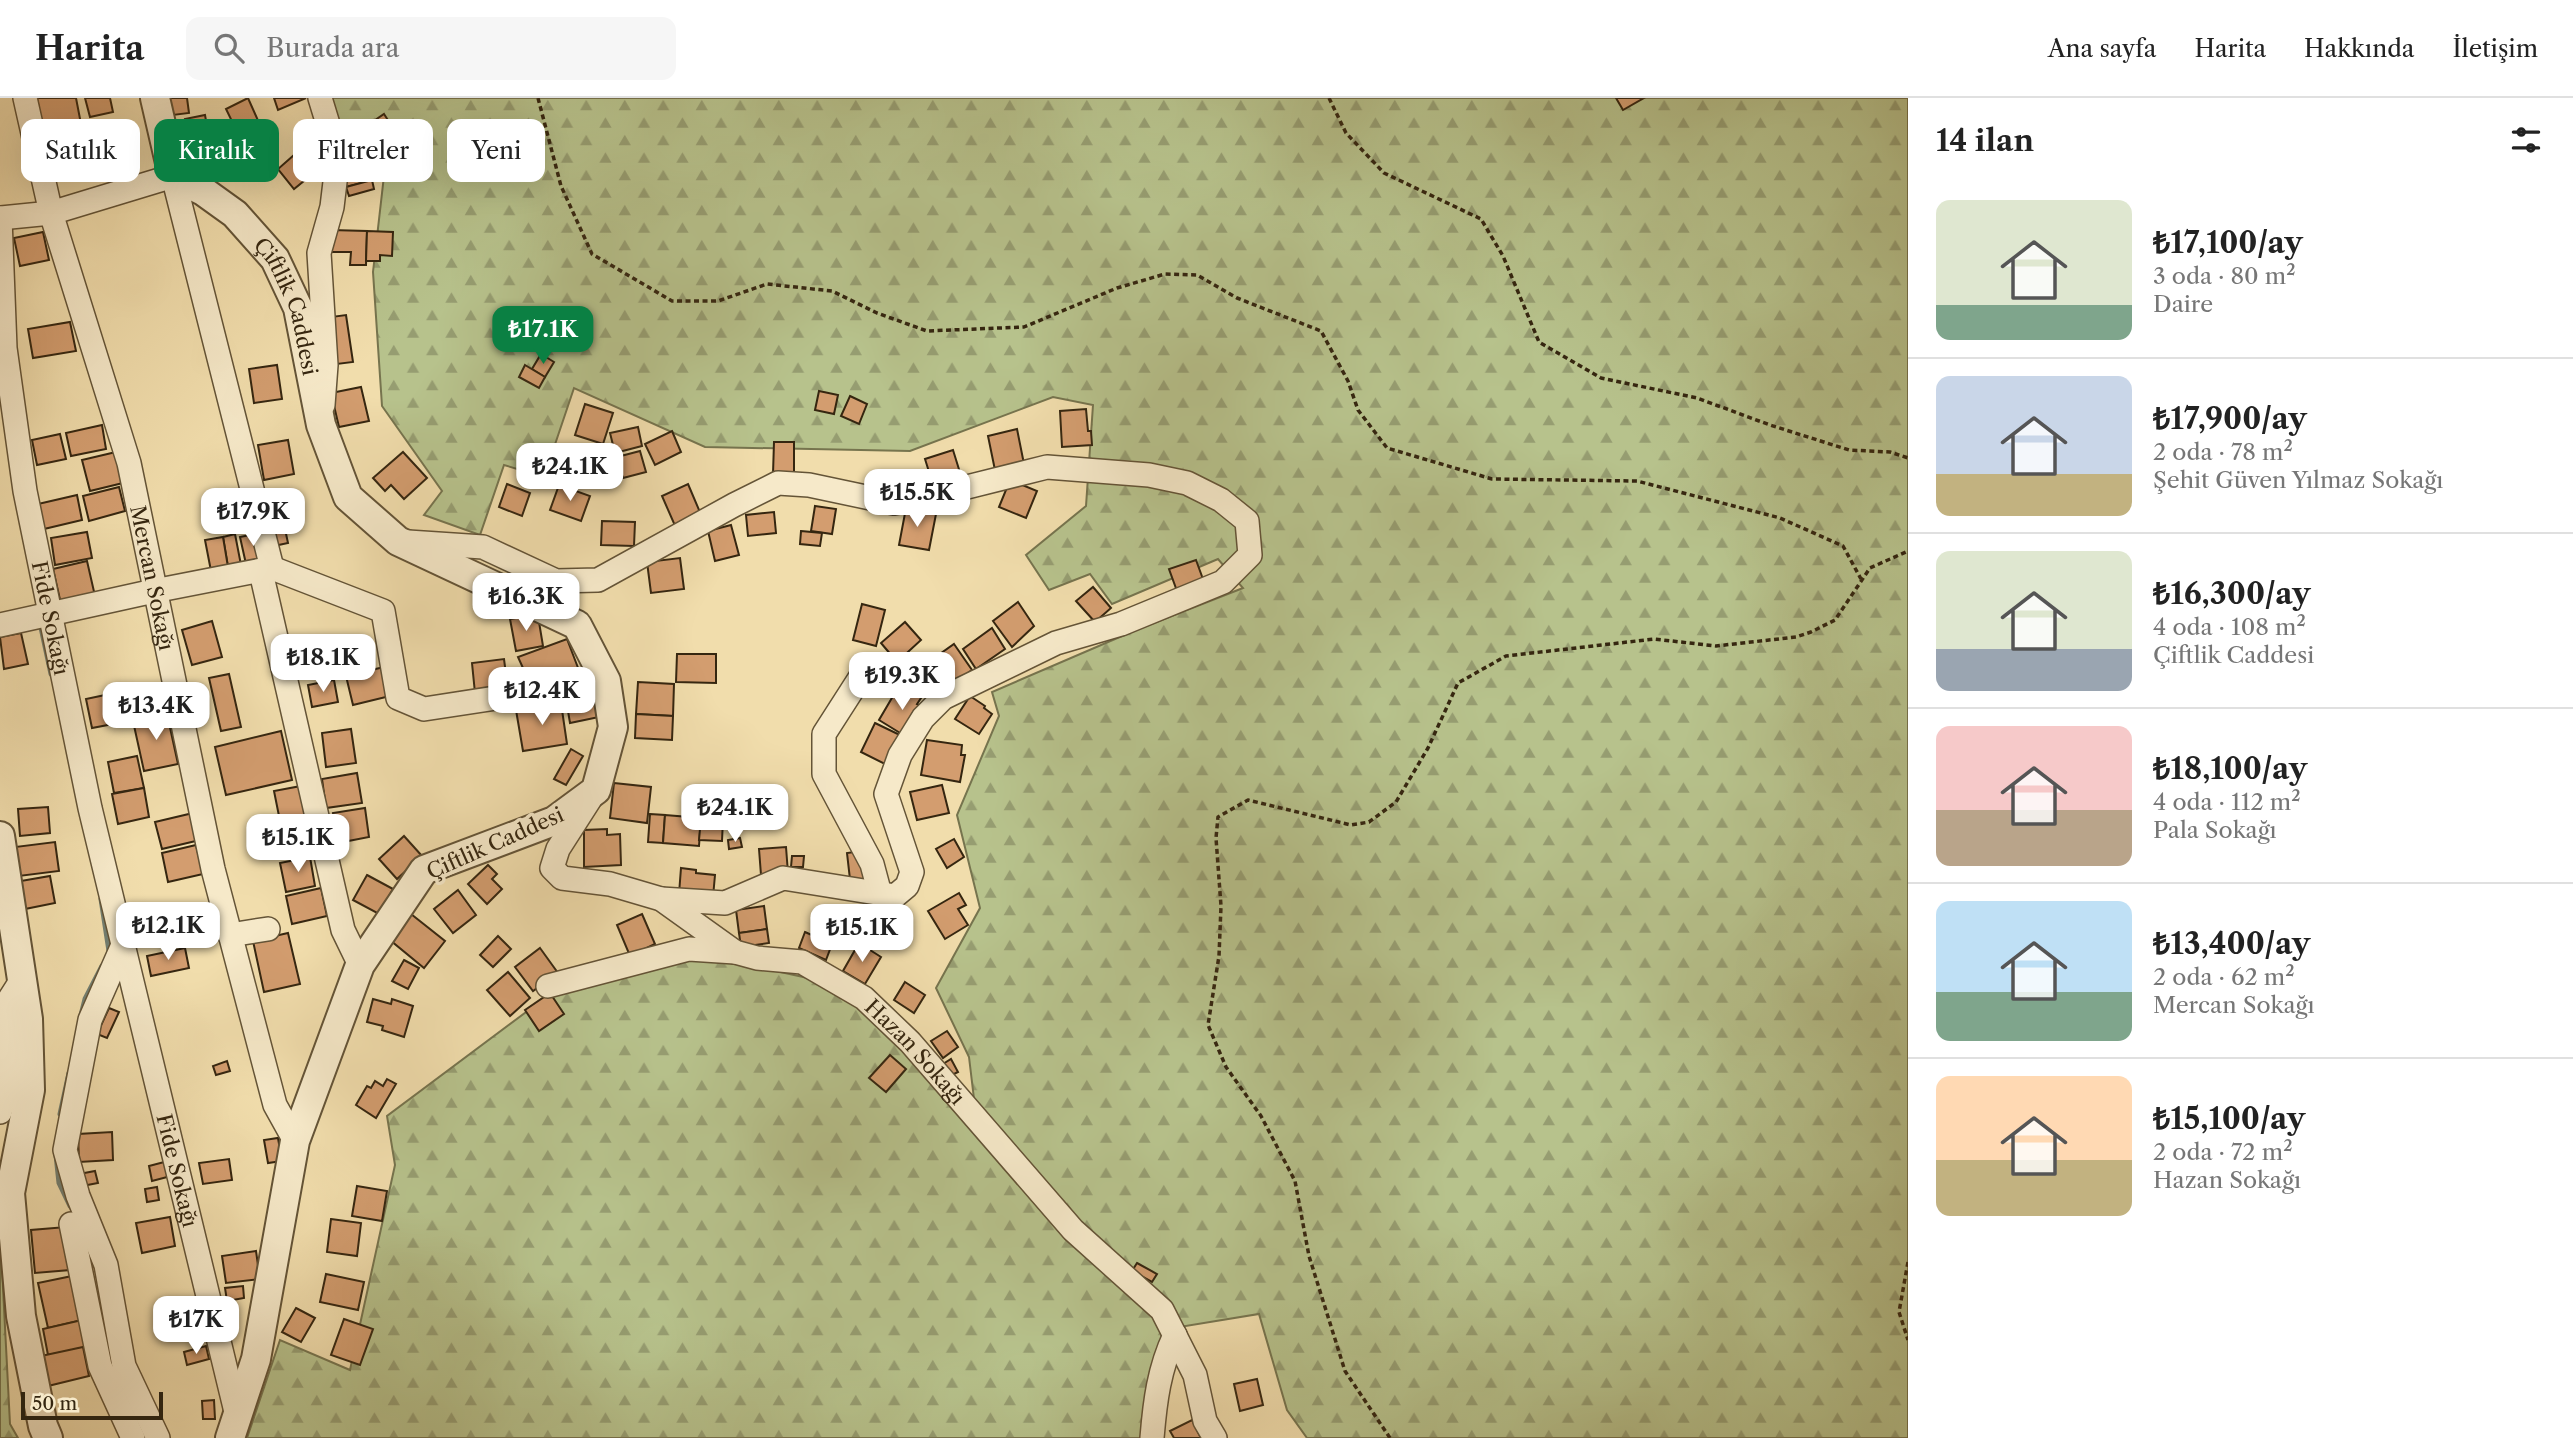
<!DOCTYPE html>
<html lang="tr">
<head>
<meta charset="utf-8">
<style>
  :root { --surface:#fff; --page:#f6f6f6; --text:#222; --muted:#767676; --line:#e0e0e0; --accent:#0b8043 }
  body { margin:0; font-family:"Libre Caslon Text",serif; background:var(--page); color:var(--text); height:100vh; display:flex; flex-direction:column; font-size:26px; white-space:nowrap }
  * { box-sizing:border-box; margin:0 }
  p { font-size:23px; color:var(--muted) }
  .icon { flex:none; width:38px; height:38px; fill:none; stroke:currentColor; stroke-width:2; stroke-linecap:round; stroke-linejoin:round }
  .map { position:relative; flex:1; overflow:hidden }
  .panel { display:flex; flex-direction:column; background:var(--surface); width:665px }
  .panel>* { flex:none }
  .banner { position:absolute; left:21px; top:21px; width:665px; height:63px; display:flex; gap:14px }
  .scale { position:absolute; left:21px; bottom:18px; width:142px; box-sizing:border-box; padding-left:7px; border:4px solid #352610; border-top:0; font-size:19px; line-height:24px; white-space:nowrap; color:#352610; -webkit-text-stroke:5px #f6e9c9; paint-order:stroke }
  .price { position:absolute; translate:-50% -60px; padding:0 16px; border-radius:14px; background:#fff; color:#222; font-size:23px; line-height:46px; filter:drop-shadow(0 2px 4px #0008) }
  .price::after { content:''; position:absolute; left:50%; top:42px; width:21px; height:16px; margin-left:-10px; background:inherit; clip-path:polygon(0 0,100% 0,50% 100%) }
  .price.active { background:var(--accent); color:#fff }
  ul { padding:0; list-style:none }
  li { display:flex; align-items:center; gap:21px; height:175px; padding:0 28px }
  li+li { border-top:2px solid var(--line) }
  li span { display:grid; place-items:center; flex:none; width:196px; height:140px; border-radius:14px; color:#555 }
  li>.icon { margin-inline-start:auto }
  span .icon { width:84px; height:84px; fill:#fffc; stroke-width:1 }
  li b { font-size:30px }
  h2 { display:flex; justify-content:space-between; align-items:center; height:84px; padding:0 28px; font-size:30px }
  .tag { padding:0 24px; border-radius:14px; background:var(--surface); box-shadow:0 7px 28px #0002; font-size:24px; line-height:63px }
  .tag.active { background:var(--accent); color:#fff }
  header { display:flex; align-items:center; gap:42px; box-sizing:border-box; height:98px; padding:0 35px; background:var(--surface); border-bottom:2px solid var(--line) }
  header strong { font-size:33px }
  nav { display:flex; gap:38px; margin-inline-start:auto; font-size:24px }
  .search { width:490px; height:63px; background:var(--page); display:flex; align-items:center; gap:18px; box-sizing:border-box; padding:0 24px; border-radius:14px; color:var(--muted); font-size:26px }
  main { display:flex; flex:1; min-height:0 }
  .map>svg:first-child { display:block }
</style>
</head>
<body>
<header>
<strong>Harita</strong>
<div class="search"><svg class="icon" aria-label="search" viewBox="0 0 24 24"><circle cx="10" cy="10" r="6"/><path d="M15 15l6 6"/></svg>Burada ara</div>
<nav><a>Ana sayfa</a><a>Harita</a><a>Hakkında</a><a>İletişim</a></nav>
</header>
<main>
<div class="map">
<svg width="1908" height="1340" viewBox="0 0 1908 1340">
  <defs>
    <pattern id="forest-firs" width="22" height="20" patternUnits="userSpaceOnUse" patternTransform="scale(1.75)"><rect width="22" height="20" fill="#b7c28c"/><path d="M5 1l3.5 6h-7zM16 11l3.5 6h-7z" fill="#969d71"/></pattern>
  </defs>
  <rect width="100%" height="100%" fill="#f1ddac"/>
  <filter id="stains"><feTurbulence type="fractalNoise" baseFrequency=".00286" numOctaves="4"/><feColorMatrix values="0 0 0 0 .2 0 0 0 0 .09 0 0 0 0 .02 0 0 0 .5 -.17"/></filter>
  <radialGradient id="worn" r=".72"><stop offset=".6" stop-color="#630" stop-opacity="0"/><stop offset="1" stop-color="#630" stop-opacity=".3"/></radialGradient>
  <!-- forest -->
  <g fill="url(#forest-firs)" stroke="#76744e" stroke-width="2">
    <path d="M319 0H1908V1340H1307L1287 1312 1259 1216 1167 1231 1157 1340H247L280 1242 350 1272 395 1067 387 1018 581 873 707 858 835 886 974 1001 969 959 936 890 980 810 957 717 999 618 992 594 1136 532 1243 490 1218 461 1112 506 1090 476 1049 492 1026 457 1086 408 1093 307 1053 299 910 353 705 349 574 290 544 379 504 367 480 437 424 417 442 393 382 308 373 174 390 25 324 28Z"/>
    <path d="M0 1132 10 1326 18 1340H0Z"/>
  </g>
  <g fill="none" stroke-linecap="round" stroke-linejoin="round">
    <!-- stream -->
    <g stroke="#737f71" stroke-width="5">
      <path d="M40 525 51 576"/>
      <path d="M101 801 109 853"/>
      <path d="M81 917 85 901 102 868"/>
      <path d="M60 1016 69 975"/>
      <path d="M56 1057 59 1085 70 1108"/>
    </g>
  </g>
  <!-- building -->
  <g fill="#d39d6f" stroke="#352610" stroke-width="2">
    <path d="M37 0H76L81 26 43 33Z"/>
    <path d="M85 0H110L113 14 90 19Z"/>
    <path d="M163 0H187L189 15 165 18Z"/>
    <path d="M248 0 264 36 243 46 226 11Z"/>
    <path d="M274 0H306L278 12Z"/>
    <path d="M1616 0H1644L1623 12Z"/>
    <path d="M384 16 398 38 369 57 355 36Z"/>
    <path d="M205 17 211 51 192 55 185 21Z"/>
    <path d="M294 57 310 78 294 91 278 71Z"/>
    <path d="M378 66 381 80 346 89 343 75Z"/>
    <path d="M372 82 374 91 349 98 346 89Z"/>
    <path d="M331 132 367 133 366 167H350L351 154H331Z"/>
    <path d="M367 133 393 134 392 158 380 157V163H366Z"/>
    <path d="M43 134 49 162 20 168 14 140Z"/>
    <path d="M346 217 353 264 337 266 331 219Z"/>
    <path d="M70 224 76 253 33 260 28 231Z"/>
    <path d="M541 256 554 264 545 279 532 271Z"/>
    <path d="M277 267 282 301 254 305 249 271Z"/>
    <path d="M525 267 545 279 539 290 519 279Z"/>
    <path d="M361 289 369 323 339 329 331 295Z"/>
    <path d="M819 293 838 297 834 316 815 312Z"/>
    <path d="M850 298 867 306 859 326 841 318Z"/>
    <path d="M585 306 613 315 603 346 575 337Z"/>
    <path d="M1086 311 1088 333H1091L1092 347 1062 349 1060 313Z"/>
    <path d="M102 327 106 351 71 358 66 335Z"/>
    <path d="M638 329 642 348 615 355 610 335Z"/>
    <path d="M1017 331 1025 371 996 377 988 338Z"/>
    <path d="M672 333 681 354 655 367 645 346Z"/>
    <path d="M60 336 66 361 37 367 32 342Z"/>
    <path d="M288 342 294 376 264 382 258 347Z"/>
    <path d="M774 344H794V377L773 376Z"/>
    <path d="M953 352 962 381 934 390 925 361Z"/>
    <path d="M640 353 646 374 623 380 617 359Z"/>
    <path d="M116 354 123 385 90 393 82 362Z"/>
    <path d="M403 354 427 380 404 401 391 387 385 393 373 380Z"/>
    <path d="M1010 382 1037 393 1026 420 999 409Z"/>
    <path d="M507 386 530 395 522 418 499 409Z"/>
    <path d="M688 386 702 419 676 430 662 398Z"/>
    <path d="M559 387 590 398 581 423 550 412Z"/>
    <path d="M119 389 125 413 89 423 83 398Z"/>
    <path d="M77 397 82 422 44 431 38 406Z"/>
    <path d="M247 403 253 429 237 433 231 407Z"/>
    <path d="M815 408 836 411 832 436 811 433Z"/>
    <path d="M906 410 936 416 929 452 899 447Z"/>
    <path d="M774 414 776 435 748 438 746 417Z"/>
    <path d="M282 417 288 445 269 449 263 421Z"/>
    <path d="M602 423 635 424 634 448 601 447Z"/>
    <path d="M731 427 739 457 715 463 708 433Z"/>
    <path d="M801 433 822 435 820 448 800 446Z"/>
    <path d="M87 434 92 460 55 467 51 440Z"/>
    <path d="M260 435 266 462 246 466 240 439Z"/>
    <path d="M235 436 241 467 228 469 223 439Z"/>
    <path d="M223 439 228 469 211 473 205 442Z"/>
    <path d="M680 460 684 491 651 495 647 464Z"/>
    <path d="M1196 462 1204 484 1177 493 1169 471Z"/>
    <path d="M87 463 95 498 61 506 53 471Z"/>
    <path d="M1093 489 1111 510 1095 524 1076 503Z"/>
    <path d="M1018 504 1034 528 1012 549 993 523Z"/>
    <path d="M862 506 885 512 876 548 853 542Z"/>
    <path d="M528 518 539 524 543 548 516 553 510 521Z"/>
    <path d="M212 523 222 559 192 567 182 532Z"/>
    <path d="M905 524 921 542 897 564 881 545Z"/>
    <path d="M992 530 1005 551 976 571 963 551Z"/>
    <path d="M21 535 28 566 4 571 0 539Z"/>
    <path d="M329 541 335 569 308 576 302 548Z"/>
    <path d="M567 541 580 575 532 590 518 559Z"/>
    <path d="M954 546 972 572 941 594 923 568Z"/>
    <path d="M677 556H716V585L676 584Z"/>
    <path d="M504 561 508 592 475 595 472 565Z"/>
    <path d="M384 569 390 598 353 607 346 578Z"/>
    <path d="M229 576 241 629 221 633 209 580Z"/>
    <path d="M334 582 338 604 312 609 308 587Z"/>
    <path d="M638 584 674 586 673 618 636 616Z"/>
    <path d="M907 592 921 600 917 606 923 609 905 638 879 622 896 593 903 598Z"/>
    <path d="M124 593 129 623 92 630 86 601Z"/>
    <path d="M595 596 599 619 570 625 566 601Z"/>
    <path d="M970 598 985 608 984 610 992 616 979 636 955 621Z"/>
    <path d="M561 605 567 646 523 653 516 612Z"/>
    <path d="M167 616 178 666 144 673 133 623Z"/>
    <path d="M636 616 673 618 672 642 635 640Z"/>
    <path d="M875 625 902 638 887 667 861 654Z"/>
    <path d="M351 631 356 665 326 669 322 635Z"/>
    <path d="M281 633 292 682 226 697 215 649Z"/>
    <path d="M927 642 962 647 961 657H965L960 684 921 677Z"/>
    <path d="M571 651 583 658 566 687 554 681Z"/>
    <path d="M137 658 144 690 114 695 108 664Z"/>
    <path d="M357 675 362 705 326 710 322 681Z"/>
    <path d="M614 685 651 689 647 725 610 720Z"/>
    <path d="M942 687 949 715 917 722 910 694Z"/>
    <path d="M301 688 307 717 280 723 274 693Z"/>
    <path d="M144 690 149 719 118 726 112 696Z"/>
    <path d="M48 709 50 735 20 738 18 711Z"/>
    <path d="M365 710 369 739 338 745 333 715Z"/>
    <path d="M193 715 200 742 162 751 155 724Z"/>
    <path d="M650 716 665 717 663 745 648 744Z"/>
    <path d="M665 717 701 720 699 748 663 745Z"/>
    <path d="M701 720 723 721 722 743 699 742Z"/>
    <path d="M312 725 317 753 289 759 283 731Z"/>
    <path d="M607 731V737L620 736 621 767 584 769V732Z"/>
    <path d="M404 738 422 758 397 781 379 761Z"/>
    <path d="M740 740 742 749 729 751 728 742Z"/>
    <path d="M954 741 964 759 947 770 936 751Z"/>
    <path d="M55 744 59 773 19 778 15 749Z"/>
    <path d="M196 747 203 776 168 784 162 755Z"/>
    <path d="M786 749 788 775 761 777 759 751Z"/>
    <path d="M862 753 866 788 851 790 847 755Z"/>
    <path d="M792 758H804L803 769H791Z"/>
    <path d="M310 759 315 788 286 794 280 765Z"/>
    <path d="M488 767 497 776 492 781 502 791 487 806 468 786Z"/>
    <path d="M681 770 696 772V775L715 777 713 799 679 796Z"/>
    <path d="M367 777 393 791 379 816 353 802Z"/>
    <path d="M50 778 55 805 20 812 15 784Z"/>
    <path d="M321 790 327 818 292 826 286 798Z"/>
    <path d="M458 792 476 817 453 835 434 811Z"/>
    <path d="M959 795 966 807 958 811 968 827 945 841 928 813Z"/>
    <path d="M764 808 767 831 739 835 736 812Z"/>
    <path d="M411 816 445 843 424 870 390 842Z"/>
    <path d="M642 816 655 846 630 858 617 827Z"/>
    <path d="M767 831 769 845 741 849 739 835Z"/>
    <path d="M805 834 832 846 826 862 799 850Z"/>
    <path d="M288 835 300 886 264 894 253 843Z"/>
    <path d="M498 838 511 851 493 869 480 857Z"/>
    <path d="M859 845 881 859 865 886 843 873Z"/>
    <path d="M185 850 189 870 151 878 147 858Z"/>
    <path d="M540 850 558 875 533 893 515 869Z"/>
    <path d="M404 862 419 870 408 891 392 883Z"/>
    <path d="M508 874 530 900 510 918 487 892Z"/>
    <path d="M905 884 925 897 914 915 894 902Z"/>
    <path d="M550 895 564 916 539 933 525 912Z"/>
    <path d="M373 901 391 906 392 901 413 908 404 939 382 932 383 928 367 924Z"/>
    <path d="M109 910 119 914 107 940 97 936Z"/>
    <path d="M947 933 958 949 943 960 931 943Z"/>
    <path d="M890 957 906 971 886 994 869 980Z"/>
    <path d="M951 961 958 974 950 978 943 966Z"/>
    <path d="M227 963 230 973 216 977 213 968Z"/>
    <path d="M387 981 396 986 376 1020 356 1007 367 988 371 990 375 983 383 988Z"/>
    <path d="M112 1034 113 1062 79 1064 78 1036Z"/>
    <path d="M278 1040 282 1063 268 1065 264 1042Z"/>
    <path d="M229 1061 232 1082 203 1086 199 1065Z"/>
    <path d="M168 1063 171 1078 152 1083 149 1068Z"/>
    <path d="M95 1073 98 1085 82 1088 79 1076Z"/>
    <path d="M357 1088 387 1093 382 1123 352 1118Z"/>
    <path d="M157 1089 159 1102 147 1104 145 1091Z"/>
    <path d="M170 1119 175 1148 142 1155 136 1125Z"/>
    <path d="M331 1121 361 1125 357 1158 327 1154Z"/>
    <path d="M66 1129 70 1172 35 1175 31 1132Z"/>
    <path d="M256 1153 260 1181 226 1185 222 1158Z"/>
    <path d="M1137 1165 1157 1176 1152 1184 1132 1173Z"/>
    <path d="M326 1176 364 1184 358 1212 320 1204Z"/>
    <path d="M77 1177 87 1221 48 1230 38 1185Z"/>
    <path d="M243 1188 244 1200 227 1203 225 1190Z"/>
    <path d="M199 1199 201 1217 183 1220 181 1201Z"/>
    <path d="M296 1210 315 1220 301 1244 282 1234Z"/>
    <path d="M344 1221 373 1231 360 1267 331 1257Z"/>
    <path d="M82 1222 88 1249 48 1257 43 1231Z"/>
    <path d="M206 1248 209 1261 187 1267 184 1254Z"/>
    <path d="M83 1249 89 1278 48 1288 41 1258Z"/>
    <path d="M1257 1281 1263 1307 1240 1313 1234 1286Z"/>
    <path d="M214 1302 215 1321H203L202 1303Z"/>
    <path d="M1192 1322 1201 1340H1174L1170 1333Z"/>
  </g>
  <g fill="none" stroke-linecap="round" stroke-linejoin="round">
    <defs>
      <g id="minor">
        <path id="s1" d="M25 0 51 115 129 365 213 771 275 1007 295 1043"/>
        <path d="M320 0 338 59 332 109 319 155 326 267 323 307"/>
        <path id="s2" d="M0 120 5 250 25 393 90 710 238 1322"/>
        <path d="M0 120 51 115 173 78 272 470"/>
        <path d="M408 444 483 449 556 483 598 482 734 407 778 385 809 387 894 405 939 396 1047 369 1149 377 1187 385 1221 402 1247 423 1250 457 1223 484 1121 526 1056 545 943 600 923 620 900 657 886 696 912 774 907 788 895 798 783 780 725 805 661 801"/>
        <path d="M261 474 343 832 360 867"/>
        <path d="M0 527 154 493 272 470 383 513 398 600 424 611 606 583"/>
        <path d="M867 569 824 636V676L872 766 880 796"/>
        <path id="s3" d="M590 701 558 751 552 770 562 780 610 786 661 801 735 854 757 860 802 864 864 900 910 944 1073 1132 1162 1212 1195 1277 1205 1323 1215 1340"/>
        <path d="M230 837 268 831"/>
        <path d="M123 847 90 922 65 1052 78 1098 106 1167 124 1268 158 1340"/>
        <path d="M548 888 689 851 735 854"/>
        <path d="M0 1014C13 975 11 945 7 905L21 883"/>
        <path d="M71 1126 100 1268 133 1340"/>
        <path d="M1152 1340C1155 1303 1159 1271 1175 1237"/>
      </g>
      <g id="tertiary">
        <path id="s4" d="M155 0 173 78 203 93 235 116 275 161 298 210 321 327 348 399 398 443 577 527 606 583 613 629 596 692 554 723 424 772 360 867 295 1043 256 1261 230 1340"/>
        <path d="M0 738 28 921 30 992 10 1095 21 1218 43 1328 48 1340"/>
      </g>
    </defs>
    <!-- minor casing -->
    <use href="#minor" stroke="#645437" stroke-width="26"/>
    <!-- tertiary casing -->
    <use href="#tertiary" stroke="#645437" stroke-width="32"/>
    <!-- path -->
    <g stroke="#352610" stroke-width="3.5" stroke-dasharray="5 3.5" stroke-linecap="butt">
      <path d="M538 0 561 88 592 156 672 203H718L767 186 832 193 877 215 927 233 1024 229 1117 190 1165 176 1197 177 1237 200 1321 233 1348 283 1358 312 1387 350 1492 381 1637 383 1780 420 1843 448 1861 481"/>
      <path d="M1329 0 1346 35 1384 75 1481 121 1503 158 1539 244 1601 280 1697 300 1770 327 1849 352 1890 354 1908 360"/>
      <path d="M1908 1164 1899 1214 1908 1242"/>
      <path d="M1390 1340 1345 1273 1309 1158 1295 1083 1261 1018 1226 969 1208 927 1219 858 1221 808 1216 740 1218 719 1248 702 1351 727 1369 724 1396 704 1428 650 1458 585 1506 558 1654 541 1716 548 1796 539 1811 534 1835 522 1870 470 1908 453"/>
    </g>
    <!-- minor -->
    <use href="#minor" stroke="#f6e9c9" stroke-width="23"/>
    <!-- tertiary -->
    <use href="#tertiary" stroke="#f6e9c9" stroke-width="28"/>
  </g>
  <g text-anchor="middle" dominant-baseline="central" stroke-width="7" stroke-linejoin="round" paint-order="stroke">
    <!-- street labels -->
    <g font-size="21" fill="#352610" stroke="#f6e9c9">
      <text stroke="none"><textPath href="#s4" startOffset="262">Çiftlik Caddesi</textPath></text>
      <text stroke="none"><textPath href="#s1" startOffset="497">Mercan Sokağı</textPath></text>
      <text stroke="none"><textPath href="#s2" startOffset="404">Fide Sokağı</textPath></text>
      <text transform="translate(495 745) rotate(-24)">Çiftlik Caddesi</text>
      <text stroke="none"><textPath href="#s3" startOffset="500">Hazan Sokağı</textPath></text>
      <text stroke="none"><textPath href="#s2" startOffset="971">Fide Sokağı</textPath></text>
    </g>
  </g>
  <rect width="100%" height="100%" filter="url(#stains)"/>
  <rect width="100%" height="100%" fill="url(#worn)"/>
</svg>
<div class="scale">50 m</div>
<b class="price active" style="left:543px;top:268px">₺17.1K</b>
<b class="price" style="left:570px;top:405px">₺24.1K</b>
<b class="price" style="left:917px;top:431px">₺15.5K</b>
<b class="price" style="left:253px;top:450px">₺17.9K</b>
<b class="price" style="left:526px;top:535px">₺16.3K</b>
<b class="price" style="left:323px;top:596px">₺18.1K</b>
<b class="price" style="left:902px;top:614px">₺19.3K</b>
<b class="price" style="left:542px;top:629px">₺12.4K</b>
<b class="price" style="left:156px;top:644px">₺13.4K</b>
<b class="price" style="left:735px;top:746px">₺24.1K</b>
<b class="price" style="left:298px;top:776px">₺15.1K</b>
<b class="price" style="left:168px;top:864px">₺12.1K</b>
<b class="price" style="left:862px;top:866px">₺15.1K</b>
<b class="price" style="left:196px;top:1258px">₺17K</b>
<div class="banner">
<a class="tag">Satılık</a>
<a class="tag active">Kiralık</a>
<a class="tag">Filtreler</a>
<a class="tag">Yeni</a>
</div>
</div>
<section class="panel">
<h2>14 ilan<svg class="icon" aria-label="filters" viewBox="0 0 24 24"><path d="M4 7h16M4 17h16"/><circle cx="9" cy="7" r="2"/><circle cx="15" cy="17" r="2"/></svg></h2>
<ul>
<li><span style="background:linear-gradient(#dfe7d0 75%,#7fa58c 0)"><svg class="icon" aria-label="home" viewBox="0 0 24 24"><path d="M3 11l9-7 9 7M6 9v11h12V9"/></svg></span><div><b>₺17,100/ay</b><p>3 oda · 80 m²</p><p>Daire</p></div></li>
<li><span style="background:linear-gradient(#c9d6e8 70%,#c2b280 0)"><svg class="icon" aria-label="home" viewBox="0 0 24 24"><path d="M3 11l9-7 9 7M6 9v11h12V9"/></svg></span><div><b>₺17,900/ay</b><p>2 oda · 78 m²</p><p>Şehit Güven Yılmaz Sokağı</p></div></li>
<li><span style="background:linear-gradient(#dfe7d0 70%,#9aa5b1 0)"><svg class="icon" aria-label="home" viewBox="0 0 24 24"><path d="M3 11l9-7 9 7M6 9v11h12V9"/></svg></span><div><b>₺16,300/ay</b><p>4 oda · 108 m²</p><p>Çiftlik Caddesi</p></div></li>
<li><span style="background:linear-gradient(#f6c9c9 60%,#b9a48a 0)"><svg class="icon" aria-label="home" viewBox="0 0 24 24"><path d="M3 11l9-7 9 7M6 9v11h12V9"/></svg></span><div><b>₺18,100/ay</b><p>4 oda · 112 m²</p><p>Pala Sokağı</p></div></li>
<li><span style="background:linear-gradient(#bfe0f5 65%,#7fa58c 0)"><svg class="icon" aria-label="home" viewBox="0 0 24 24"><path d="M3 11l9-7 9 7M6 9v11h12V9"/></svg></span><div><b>₺13,400/ay</b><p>2 oda · 62 m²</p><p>Mercan Sokağı</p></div></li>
<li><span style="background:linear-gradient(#ffd9b3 60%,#c2b280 0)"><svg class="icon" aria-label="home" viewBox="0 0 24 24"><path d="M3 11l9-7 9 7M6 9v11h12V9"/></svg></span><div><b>₺15,100/ay</b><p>2 oda · 72 m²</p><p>Hazan Sokağı</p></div></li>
</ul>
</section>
</main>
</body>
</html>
